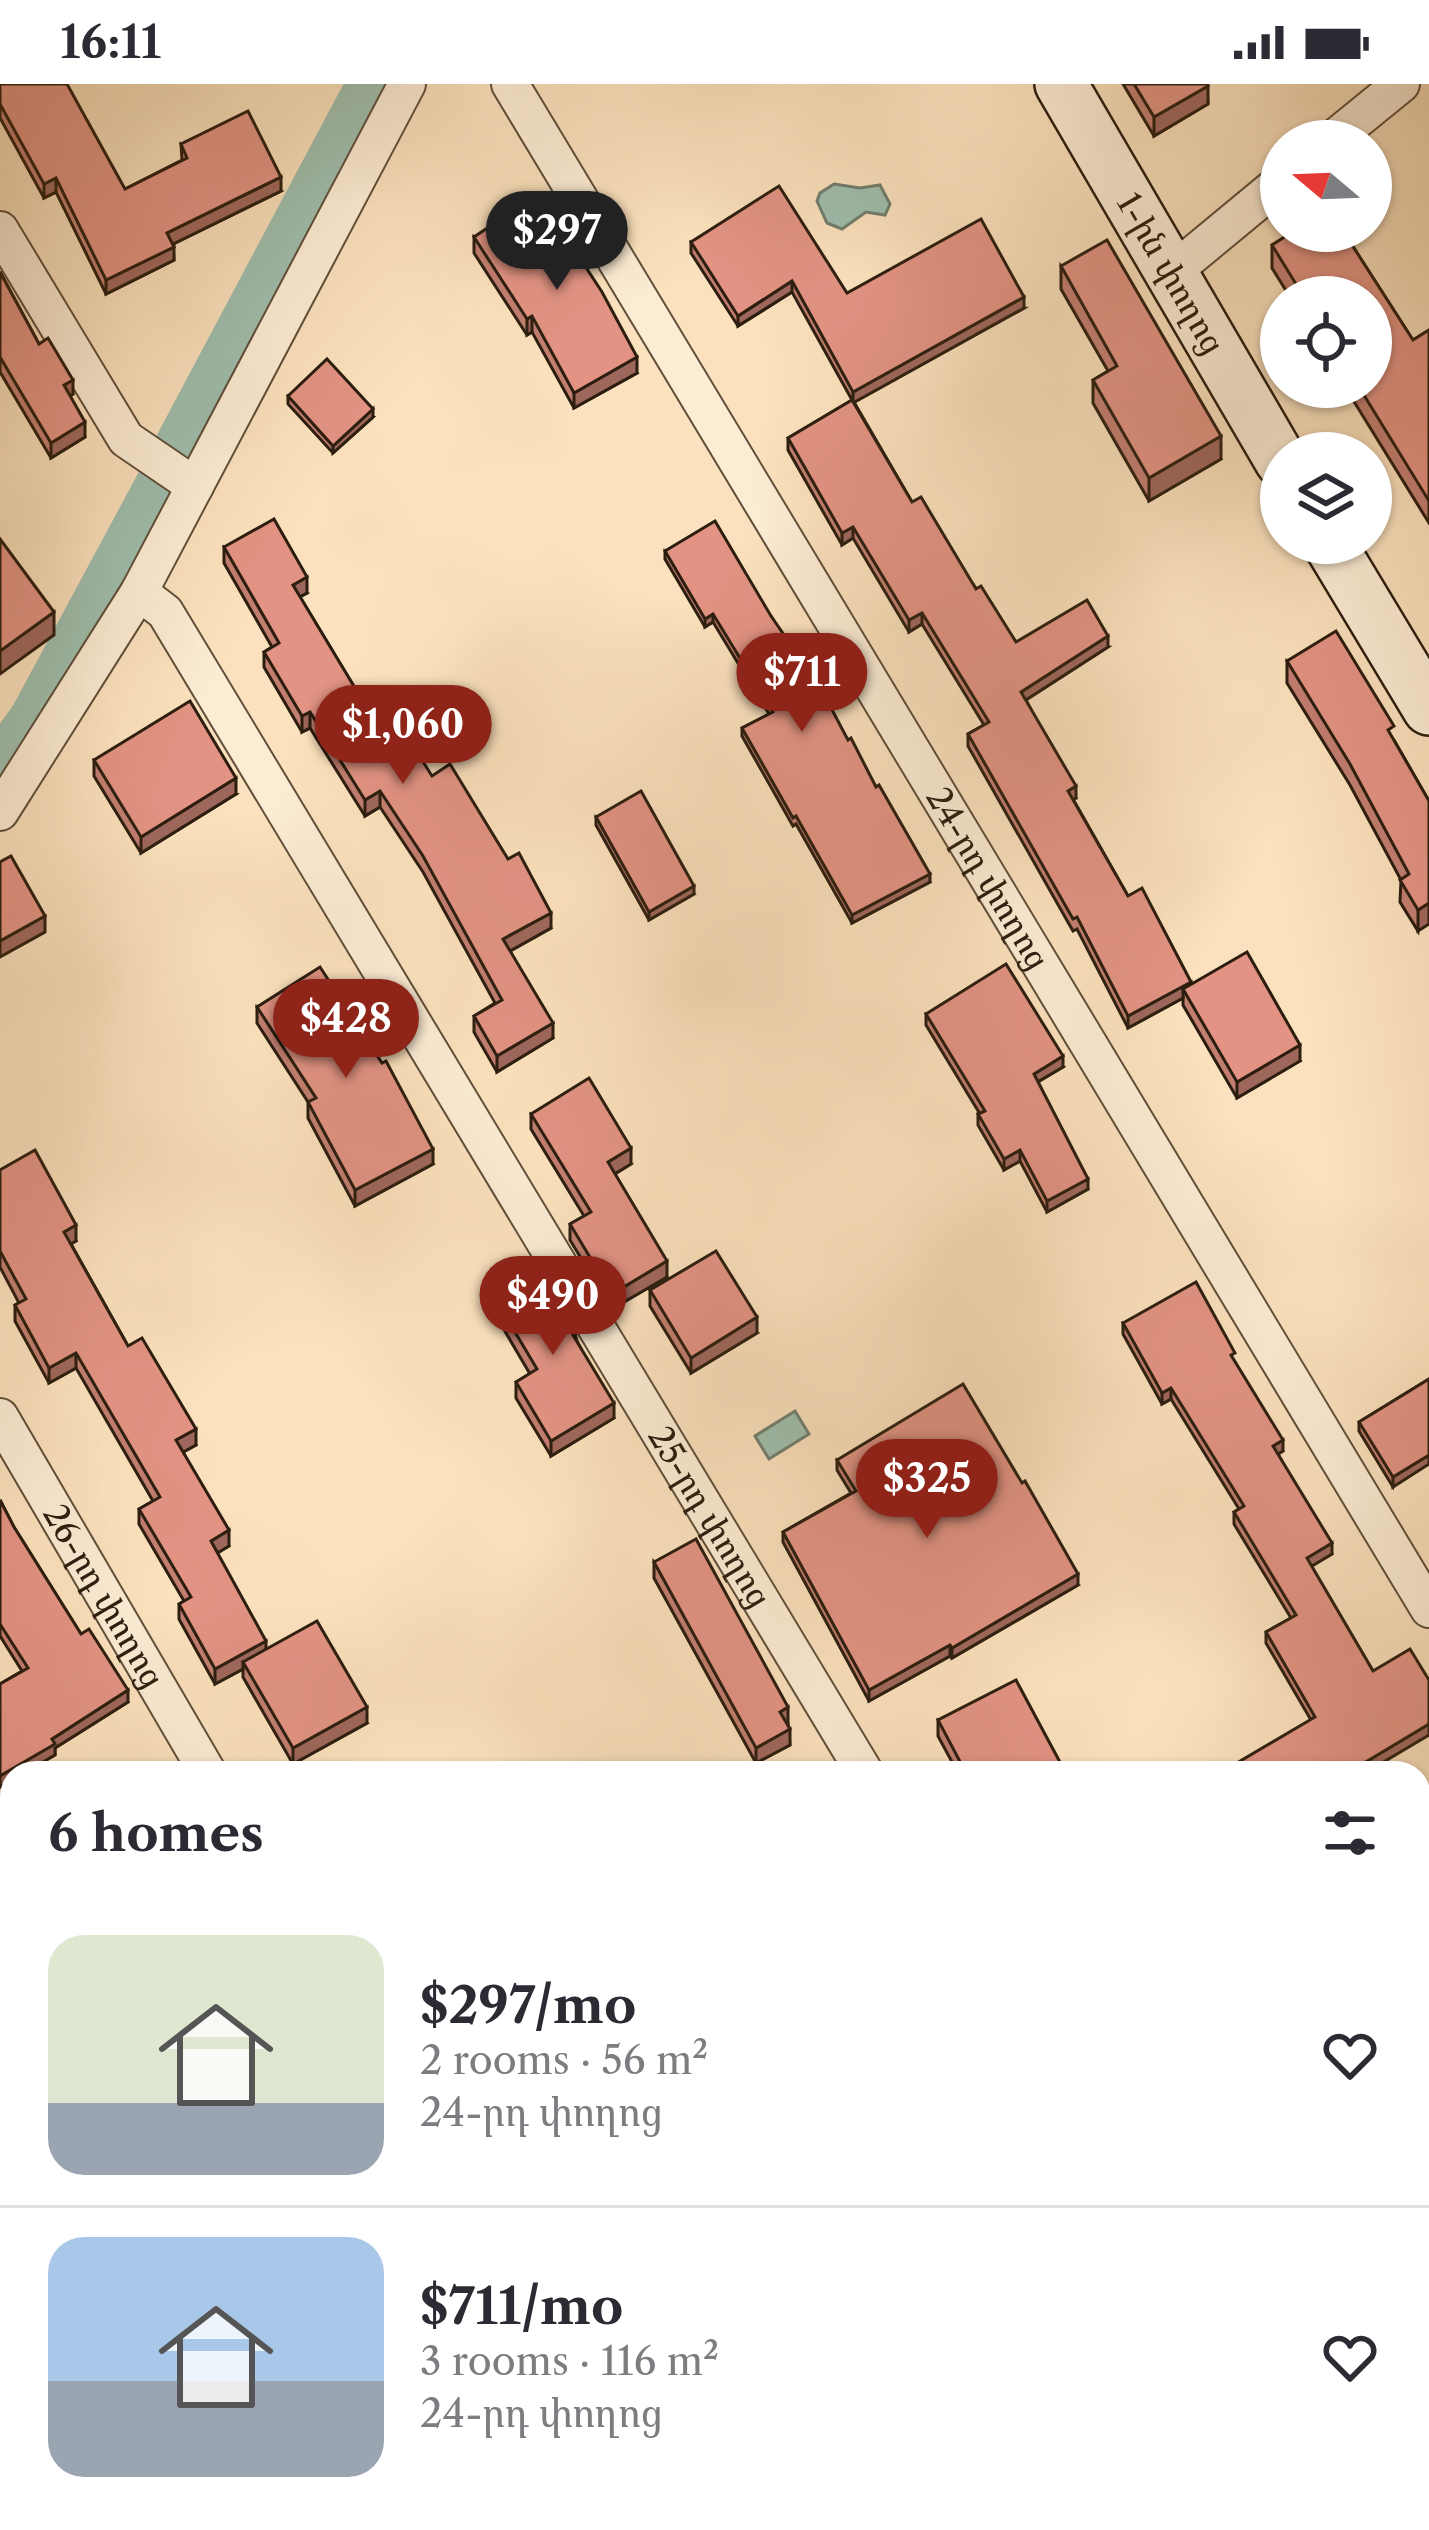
<!DOCTYPE html>
<html lang="en">
<head>
<meta charset="utf-8">
<style>
  :root { --surface:#fff; --page:#f7f7f7; --text:#2b2b33; --muted:#7c7c81; --line:#e1e1e2; --accent:#8f2418 }
  body { margin:0; font-family:"Libre Caslon Text","Noto Serif Armenian",serif; background:var(--page); color:var(--text); height:100vh; display:flex; flex-direction:column; font-size:45px; white-space:nowrap }
  * { box-sizing:border-box; margin:0 }
  p { font-size:39px; color:var(--muted) }
  .icon { flex:none; width:66px; height:66px; fill:none; stroke:currentColor; stroke-width:2; stroke-linecap:round; stroke-linejoin:round }
  .map { position:relative; flex:1; overflow:hidden }
  .sheet { position:absolute; left:0px; top:1677px; width:1431px; height:771px; display:flex; flex-direction:column; background:var(--surface); border-radius:36px 36px 0 0; box-shadow:0 3px 9px #0004 }
  .sheet>* { flex:none }
  .needle { width:78px; rotate:289deg }
  .tools { position:absolute; left:1260px; top:36px; display:grid; gap:24px }
  .tools a { display:grid; place-items:center; width:132px; height:132px; border-radius:50%; background:var(--surface); box-shadow:0 3px 9px #0004; font-size:60px }
  .price { position:absolute; translate:-50% -102px; padding:0 27px; border-radius:42px; background:var(--accent); color:#fff; font-size:39px; line-height:78px; filter:drop-shadow(0 3px 6px #0008) }
  .price::after { content:''; position:absolute; left:50%; top:72px; width:36px; height:27px; margin-left:-18px; background:inherit; clip-path:polygon(0 0,100% 0,50% 100%) }
  .price.on { background:#222; color:#fff }
  ul { padding:0; list-style:none }
  li { display:flex; align-items:center; gap:36px; height:300px; padding:0 48px }
  li+li { border-top:3px solid var(--line) }
  li span { display:grid; place-items:center; flex:none; width:336px; height:240px; border-radius:36px; color:#555 }
  li>.icon { margin-inline-start:auto }
  span .icon { width:144px; height:144px; fill:#fffc; stroke-width:1 }
  li b { font-size:51px }
  h2 { display:flex; justify-content:space-between; align-items:center; height:144px; padding:0 48px; font-size:51px }
  .status { display:flex; justify-content:space-between; align-items:center; height:84px; padding:0 60px; background:var(--surface); direction:ltr }
  .status svg { height:33px; fill:currentColor }
  .map>svg:first-child { display:block }
</style>
</head>
<body>
<div class="status"><b>16:11</b><svg viewBox="0 0 49 12"><path d="M0 12V9h3v3zM5 12V6h3v6zM10 12V3h3v9zM15 12V0h3v12zM26 1h20v11H26zM47 4h2v5h-2z"/></svg></div>
<div class="map">
<svg width="1429" height="2446" viewBox="0 0 1429 2446">
  <rect width="100%" height="100%" fill="#fbe1bd"/>
  <filter id="stains"><feTurbulence type="fractalNoise" baseFrequency=".00167" numOctaves="4"/><feColorMatrix values="0 0 0 0 .2 0 0 0 0 .09 0 0 0 0 .02 0 0 0 .5 -.17"/></filter>
  <radialGradient id="worn" r=".72"><stop offset=".6" stop-color="#630" stop-opacity="0"/><stop offset="1" stop-color="#630" stop-opacity=".3"/></radialGradient>
  <!-- water -->
  <g fill="#9fbead" stroke="#717e6e" stroke-width="3">
    <path d="M834 100 860 104 880 101 890 120 885 131 866 128 842 145 827 139 817 117 820 109Z"/>
    <path d="M795 1327 809 1350 769 1375 755 1352Z"/>
  </g>
  <g fill="none" stroke-linecap="round" stroke-linejoin="round">
    <!-- canal -->
    <g stroke="#9fbead" stroke-width="45">
      <path d="M177 361 369 0"/>
      <path d="M0 678 33 632 159 398"/>
    </g>
    <defs>
      <g id="street">
        <path id="s1" d="M510 0 1429 1525"/>
        <path d="M1331 57 1401 0"/>
        <path d="M0 146 126 355 195 402"/>
        <path d="M1171 189 1281 98"/>
        <path id="s2" d="M139 508 165 528 865 1689"/>
        <path d="M0 728 139 508 407 0"/>
        <path id="s3" d="M0 1333 208 1689"/>
        <path d="M1419 1736 1429 1730"/>
        <path d="M644 2436 650 2446"/>
        <path d="M1310 2436 1316 2446"/>
        <path d="M196 2446 214 2436"/>
      </g>
      <g id="secondary">
        <path id="s4" d="M1061 0 1281 377"/>
        <path d="M1329 459 1429 625"/>
      </g>
    </defs>
    <!-- street casing -->
    <use href="#street" stroke="#604f3a" stroke-width="40"/>
    <!-- secondary casing -->
    <use href="#secondary" stroke="#2c1e0f" stroke-width="56"/>
    <!-- street -->
    <use href="#street" stroke="#fcecd4" stroke-width="36"/>
    <!-- secondary -->
    <use href="#secondary" stroke="#fcecd4" stroke-width="51"/>
  </g>
  <!-- wall -->
  <g fill="#c27e71" stroke="#2c1e0f" stroke-width="3">
    <path d="M0 0 125 105 182 76 181 60 281 107 173 160 174 176 106 210 56 108 44 114 0 34Z"/>
    <path d="M1123 0H1207L1208 20 1154 52Z"/>
    <path d="M1294 147H1343L1413 256 1429 246V439L1345 303H1371V213H1290L1272 184V161Z"/>
    <path d="M474 153 637 289 574 324 532 248 527 251 474 169Z"/>
    <path d="M691 158 847 209 1024 224 854 318 912 418 1016 558 1108 563 1026 616 1076 714 1073 715 1128 812 1191 900 1300 977 1237 1014 1183 921V914L1128 944 1077 845 1073 847 968 662V650L984 641 922 540 909 548 853 454 842 461 788 366V354L852 316 792 208 738 242 691 169Z"/>
    <path d="M1061 182 1221 375 1149 417 1093 319V296L1108 287 1061 205Z"/>
    <path d="M0 188 39 260 73 310 70 312 85 353 51 374 0 288Z"/>
    <path d="M288 312 373 333 333 369 288 320Z"/>
    <path d="M224 463 307 509 300 513 367 624 432 692 551 844 510 867 553 954 497 988 474 948V932L495 919 423 788 380 723 365 732 310 644 302 648 264 583V568L272 563 224 479Z"/>
    <path d="M665 467 771 532 876 703 930 798 852 839 796 740 793 742 742 652V644L769 630 713 538 705 543 665 475Z"/>
    <path d="M1287 577 1394 656 1429 717 1418 847 1400 818 1401 796 1350 701 1287 599Z"/>
    <path d="M94 676 236 710 141 769 94 692Z"/>
    <path d="M596 733 694 810 649 836 596 741Z"/>
    <path d="M257 923 433 1080 355 1122 308 1034V1018L257 939Z"/>
    <path d="M926 930 1063 983 1038 998 1088 1105 1047 1128 1020 1077 1004 1086 978 1041V1030H980L926 941Z"/>
    <path d="M531 1030 631 1080 615 1090 667 1193 612 1225 570 1156V1140L584 1132 531 1045Z"/>
    <path d="M0 1086 76 1157 71 1160 128 1262 196 1361 183 1368 229 1462 217 1469 266 1564 367 1639 293 1680 243 1593V1585L215 1600 179 1535V1520L184 1517 139 1440V1425L153 1417 76 1284 49 1299 15 1237V1221L19 1219 0 1183Z"/>
    <path d="M650 1206 757 1249 691 1289 650 1222Z"/>
    <path d="M496 1216 573 1243 577 1257 614 1334 551 1372 516 1314V1298L530 1290 496 1232Z"/>
    <path d="M1123 1239 1235 1278 1283 1367 1278 1370 1332 1470 1311 1482 1373 1587 1311 1636 1266 1559V1548L1291 1534 1234 1440V1428L1239 1425 1171 1315 1162 1320 1123 1250Z"/>
    <path d="M1429 1295 1393 1403 1359 1347V1338Z"/>
    <path d="M837 1376 1078 1501 952 1574 950 1572 869 1617 783 1458V1448L851 1409 837 1386Z"/>
    <path d="M0 1416 14 1443 81 1550 128 1618 55 1664V1671L24 1689H12V1696L0 1703V1600L22 1587 0 1552Z"/>
    <path d="M654 1478 788 1639 790 1661 756 1679 654 1494Z"/>
    <path d="M938 1636 1062 1689H958L938 1652Z"/>
    <path d="M12 1843V1918L0 1895V1850Z"/>
    <path d="M1419 1926 1429 1943V2087L1419 2070Z"/>
    <path d="M0 2289 12 2310V2436H171L178 2446H17L0 2417Z"/>
    <path d="M311 2436H397L402 2446H316Z"/>
    <path d="M513 2436H599L604 2446H517Z"/>
    <path d="M1161 2436H1253L1259 2446H1166Z"/>
  </g>
  <!-- shaded-wall -->
  <g fill="#9e675c" stroke="#2c1e0f" stroke-width="3">
    <path d="M1208 2V20L1154 52V33Z"/>
    <path d="M281 93V107L167 163V149Z"/>
    <path d="M56 94V108L44 114V100Z"/>
    <path d="M174 163V176L106 210V196Z"/>
    <path d="M792 197V208L738 242V232Z"/>
    <path d="M1024 213V224L853 319V308Z"/>
    <path d="M532 232V248L527 251V235Z"/>
    <path d="M637 273V289L574 324V309Z"/>
    <path d="M73 296V310L64 316V301Z"/>
    <path d="M373 325V333L333 369V362Z"/>
    <path d="M85 338V353L51 374V359Z"/>
    <path d="M1221 352V375L1149 417V394Z"/>
    <path d="M853 443V454L842 461V449Z"/>
    <path d="M307 493V509L293 516V501Z"/>
    <path d="M54 528V551L0 590V567Z"/>
    <path d="M922 529V540L909 548V536Z"/>
    <path d="M713 530V538L705 543V535Z"/>
    <path d="M1108 552V563L1021 619V608Z"/>
    <path d="M310 628V644L302 648V632Z"/>
    <path d="M236 694V710L141 769V753Z"/>
    <path d="M1076 702V714L1068 718V707Z"/>
    <path d="M380 707V723L365 732V716Z"/>
    <path d="M930 790V798L852 839V831Z"/>
    <path d="M694 802V810L649 836V828Z"/>
    <path d="M1429 819V840L1418 847V826Z"/>
    <path d="M551 829V844L503 871V855Z"/>
    <path d="M45 832V848L0 873V857Z"/>
    <path d="M1191 898V909L1183 905V914L1128 944V932Z"/>
    <path d="M553 939V954L497 988V972Z"/>
    <path d="M1300 961V977L1237 1014V998Z"/>
    <path d="M1063 972V983L1034 1000V990Z"/>
    <path d="M631 1064V1080L608 1094V1078Z"/>
    <path d="M433 1065V1080L355 1122V1106Z"/>
    <path d="M1020 1066V1077L1004 1086V1075Z"/>
    <path d="M1088 1095V1105L1047 1128V1117Z"/>
    <path d="M76 1141V1157L64 1164V1148Z"/>
    <path d="M667 1177V1193L612 1225V1210Z"/>
    <path d="M757 1233V1249L691 1289V1274Z"/>
    <path d="M76 1269V1284L49 1299V1284Z"/>
    <path d="M1171 1304V1315L1162 1320V1309Z"/>
    <path d="M614 1319V1334L551 1372V1357Z"/>
    <path d="M196 1345V1361L176 1372V1356Z"/>
    <path d="M1283 1356V1367L1273 1373V1362Z"/>
    <path d="M1429 1371V1380L1393 1403V1393Z"/>
    <path d="M229 1446V1462L211 1473V1457Z"/>
    <path d="M1332 1459V1470L1307 1485V1474Z"/>
    <path d="M1078 1490V1501L952 1574V1564Z"/>
    <path d="M266 1557V1572L243 1578V1585L215 1600V1585Z"/>
    <path d="M950 1561V1572L869 1617V1606Z"/>
    <path d="M128 1606V1618L55 1664V1671L24 1689H12V1696L0 1703V1692L52 1655Z"/>
    <path d="M367 1623V1639L293 1680V1664Z"/>
    <path d="M788 1623V1639L780 1643V1628Z"/>
    <path d="M1429 1640V1651L1365 1689H1359V1682Z"/>
    <path d="M790 1645V1661L756 1679V1664Z"/>
    <path d="M1429 1843V1853L1419 1859V1849Z"/>
    <path d="M928 2436H947L930 2446H911Z"/>
  </g>
  <!-- building -->
  <g fill="#e29383" stroke="#2c1e0f" stroke-width="3">
    <path d="M0 0H67L125 105 187 74 181 60 248 27 281 93 167 149 174 163 106 196 56 94 44 100 0 20Z"/>
    <path d="M1134 0H1207L1208 2 1154 33Z"/>
    <path d="M779 102 847 209 981 135 1024 213 853 308 792 197 738 232 691 158Z"/>
    <path d="M538 110 602 208 637 273 574 309 532 232 527 235 474 153Z"/>
    <path d="M1294 147H1343L1413 256 1429 246V417L1359 303H1371V213H1304L1272 161Z"/>
    <path d="M1107 156 1221 352 1149 394 1093 296 1117 282 1061 182Z"/>
    <path d="M0 188 39 260 48 254 73 296 64 301 85 338 51 359 0 273Z"/>
    <path d="M327 275 373 325 333 362 288 312Z"/>
    <path d="M852 316 912 418 921 413 976 505 981 502 1016 558 1087 516 1108 552 1021 608 1076 702 1068 707 1128 812 1142 804 1191 898 1128 932 1077 833 1073 835 968 650 989 638 922 529 909 536 853 443 842 449 788 354Z"/>
    <path d="M274 435 307 493 293 501 367 624 383 614 432 692 450 680 508 775 519 769 551 829 503 855 553 939 497 972 474 932 502 916 423 772 380 707 365 716 310 628 302 632 264 568 279 559 224 463Z"/>
    <path d="M715 437 771 532 820 603 848 656 851 654 876 703 879 701 930 790 852 831 796 732 793 734 742 644 773 628 713 530 705 535 665 467Z"/>
    <path d="M0 455 54 528 0 567Z"/>
    <path d="M1336 547 1394 642 1388 646 1429 717V819L1418 826 1400 796 1409 790 1350 680 1287 577Z"/>
    <path d="M190 617 236 694 141 753 94 676Z"/>
    <path d="M641 707 694 802 649 828 596 733Z"/>
    <path d="M11 772 45 832 0 857V778Z"/>
    <path d="M1247 868 1300 961 1237 998 1183 905Z"/>
    <path d="M1006 880 1063 972 1034 990 1088 1095 1047 1117 1020 1066 1004 1075 978 1030 985 1027 926 930Z"/>
    <path d="M320 883 382 979 386 977 433 1065 355 1106 308 1018 316 1014 257 923Z"/>
    <path d="M589 994 631 1064 608 1078 667 1177 612 1210 570 1140 591 1128 531 1030Z"/>
    <path d="M35 1066 76 1141 64 1148 128 1262 142 1254 196 1345 176 1356 229 1446 211 1457 266 1557 215 1585 179 1520 191 1513 139 1425 160 1413 76 1269 49 1284 15 1221 26 1215 0 1167V1086Z"/>
    <path d="M716 1167 757 1233 691 1274 650 1206Z"/>
    <path d="M546 1187 573 1233 569 1236 577 1249 573 1251 614 1319 551 1357 516 1298 537 1285 496 1216Z"/>
    <path d="M1196 1198 1235 1269 1231 1271 1283 1356 1273 1362 1332 1459 1307 1474 1373 1587 1410 1565 1429 1596V1640L1359 1682 1363 1689H1220L1315 1633 1266 1548 1296 1531 1234 1428 1244 1422 1171 1304 1162 1309 1123 1239Z"/>
    <path d="M1429 1295V1371L1393 1393 1359 1338Z"/>
    <path d="M963 1300 1022 1399 1025 1397 1078 1490 952 1564 950 1561 869 1606 783 1448 856 1407 837 1376Z"/>
    <path d="M0 1416 14 1443 81 1550 89 1545 128 1606 52 1655 55 1660 0 1692V1600L28 1584 0 1540Z"/>
    <path d="M696 1455 788 1623 780 1628 790 1645 756 1664 654 1478Z"/>
    <path d="M317 1537 367 1623 293 1664 243 1578Z"/>
    <path d="M1016 1596 1062 1682 1049 1689H966L938 1636Z"/>
    <path d="M1429 1776V1843L1419 1849V1782Z"/>
    <path d="M12 1843V1906L0 1883V1850Z"/>
    <path d="M1419 1926 1429 1943V2077L1419 2060Z"/>
    <path d="M0 2289 12 2310V2424L0 2402Z"/>
    <path d="M1419 2369 1429 2387V2446H1378L1373 2436H1419Z"/>
    <path d="M19 2436H171L178 2446H25Z"/>
    <path d="M319 2436H397L402 2446H325Z"/>
    <path d="M520 2436H599L604 2446H525Z"/>
    <path d="M762 2436H928L911 2446H744Z"/>
    <path d="M1170 2436H1253L1259 2446H1175Z"/>
  </g>
  <g text-anchor="middle" dominant-baseline="central" stroke-width="12" stroke-linejoin="round" paint-order="stroke">
    <!-- street labels -->
    <g font-size="33" fill="#2c1e0f" stroke="#fcecd4">
      <text stroke="none"><textPath href="#s4" startOffset="219">1-ին փողոց</textPath></text>
      <text stroke="none"><textPath href="#s1" startOffset="927">24-րդ փողոց</textPath></text>
      <text stroke="none"><textPath href="#s2" startOffset="1089">25-րդ փողոց</textPath></text>
      <text stroke="none"><textPath href="#s3" startOffset="207">26-րդ փողոց</textPath></text>
    </g>
  </g>
  <rect width="100%" height="100%" filter="url(#stains)"/>
  <rect width="100%" height="100%" fill="url(#worn)"/>
</svg>
<div class="tools">
<a><svg class="needle" viewBox="-14 -14 28 28"><path d="M0-13l5 13h-10z" fill="#e53935"/><path d="M0 13l5-13h-10z" fill="#7c7c81"/></svg></a>
<a><svg class="icon" aria-label="locate" viewBox="0 0 24 24"><circle cx="12" cy="12" r="6"/><path d="M12 2v4M12 18v4M2 12h4M18 12h4"/></svg></a>
<a><svg class="icon" aria-label="layers" viewBox="0 0 24 24"><path d="M12 4l9 5-9 5-9-5zM3 14l9 5 9-5"/></svg></a>
</div>
<b class="price on" style="left:557px;top:209px">$297</b>
<b class="price" style="left:802px;top:651px">$711</b>
<b class="price" style="left:403px;top:703px">$1,060</b>
<b class="price" style="left:346px;top:997px">$428</b>
<b class="price" style="left:553px;top:1274px">$490</b>
<b class="price" style="left:927px;top:1457px">$325</b>
<section class="sheet">
<h2>6 homes<svg class="icon" aria-label="filters" viewBox="0 0 24 24"><path d="M4 7h16M4 17h16"/><circle cx="9" cy="7" r="2"/><circle cx="15" cy="17" r="2"/></svg></h2>
<ul>
<li><span style="background:linear-gradient(#dfe7d0 70%,#9aa5b1 0)"><svg class="icon" aria-label="home" viewBox="0 0 24 24"><path d="M3 11l9-7 9 7M6 9v11h12V9"/></svg></span><div><b>$297/mo</b><p>2 rooms · 56 m²</p><p>24-րդ փողոց</p></div><svg class="icon" aria-label="heart" viewBox="0 0 24 24"><path d="M12 20l-8-8c-3-5 5-10 8-4 3-6 11-1 8 4z"/></svg></li>
<li><span style="background:linear-gradient(#a9c7e8 60%,#9aa5b1 0)"><svg class="icon" aria-label="home" viewBox="0 0 24 24"><path d="M3 11l9-7 9 7M6 9v11h12V9"/></svg></span><div><b>$711/mo</b><p>3 rooms · 116 m²</p><p>24-րդ փողոց</p></div><svg class="icon" aria-label="heart" viewBox="0 0 24 24"><path d="M12 20l-8-8c-3-5 5-10 8-4 3-6 11-1 8 4z"/></svg></li>
</ul>
</section>
</div>
</body>
</html>
